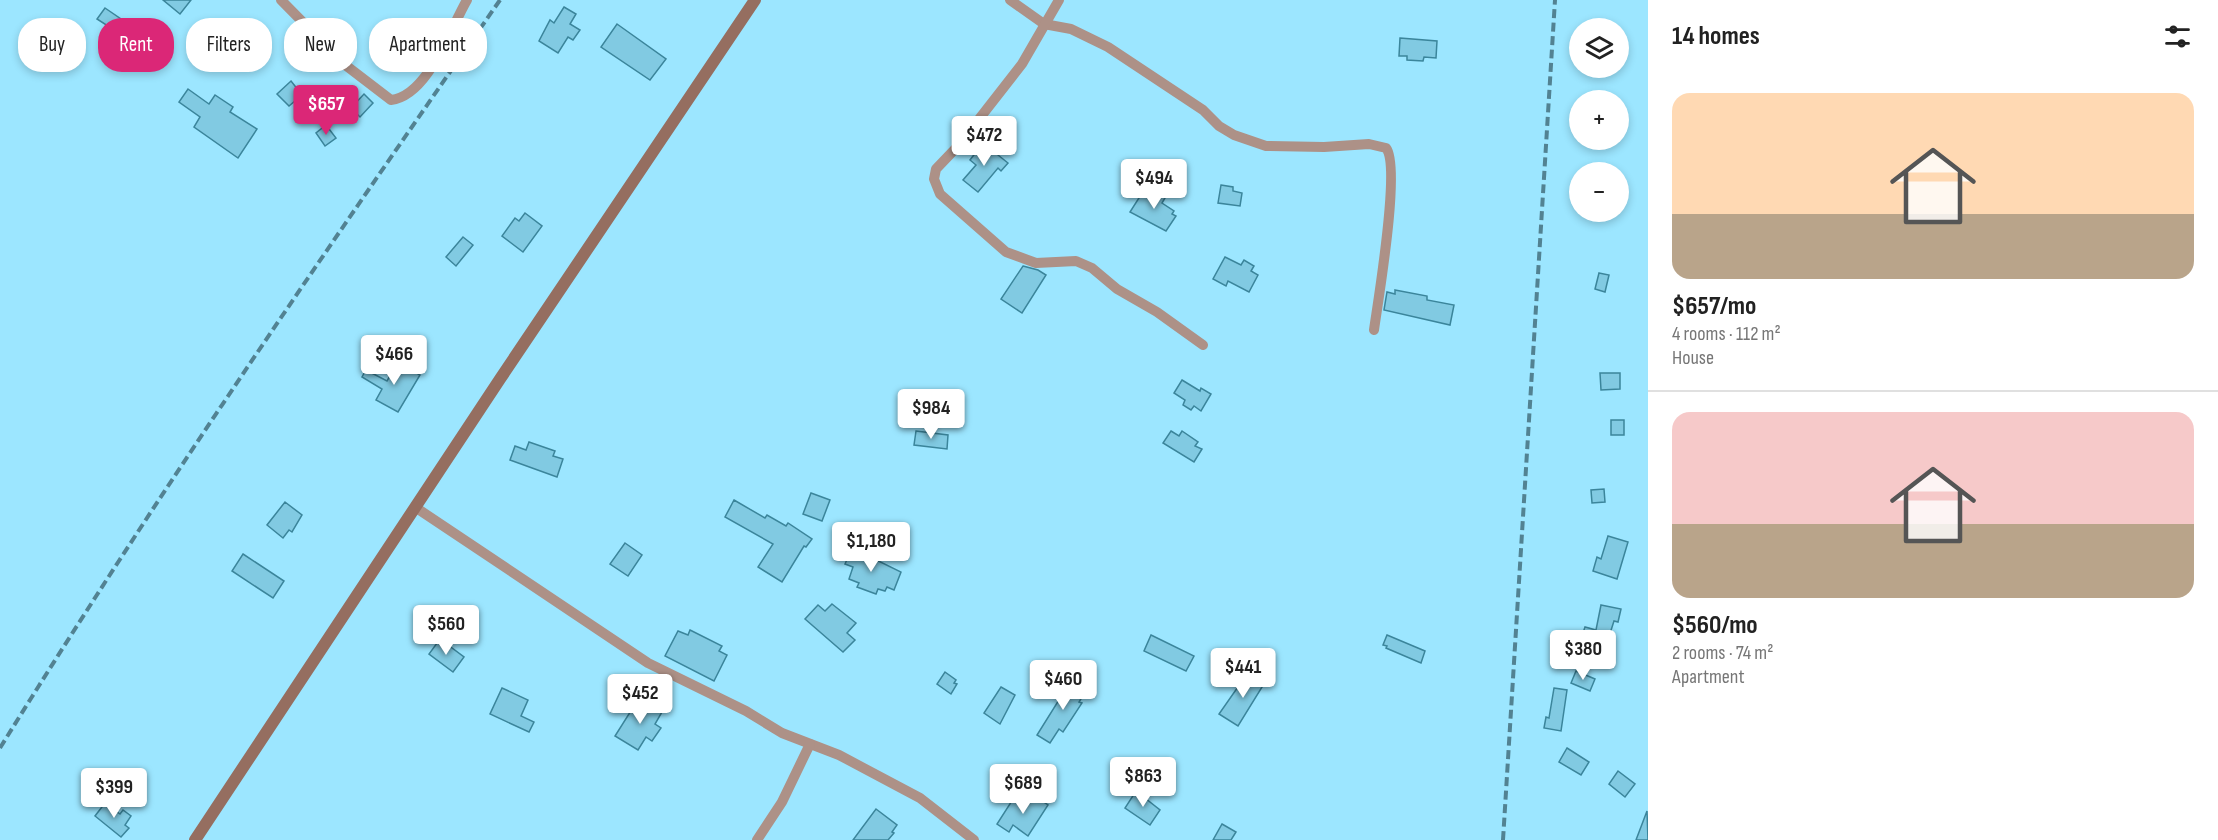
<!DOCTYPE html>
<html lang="en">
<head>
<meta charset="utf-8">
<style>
  :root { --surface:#fff; --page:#f6f6f6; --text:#222; --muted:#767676; --line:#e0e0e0; --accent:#db2777 }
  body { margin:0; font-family:"Sofia Sans Condensed",sans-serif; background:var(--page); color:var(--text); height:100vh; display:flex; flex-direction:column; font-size:22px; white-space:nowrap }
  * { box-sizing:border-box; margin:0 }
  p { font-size:20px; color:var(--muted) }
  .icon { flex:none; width:33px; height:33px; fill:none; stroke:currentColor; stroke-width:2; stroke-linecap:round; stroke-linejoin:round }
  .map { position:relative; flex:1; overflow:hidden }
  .sheet { display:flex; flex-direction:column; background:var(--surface); width:570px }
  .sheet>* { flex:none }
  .hud { position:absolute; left:18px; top:18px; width:570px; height:54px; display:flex; gap:12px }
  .buttons { position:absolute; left:1569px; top:18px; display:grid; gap:12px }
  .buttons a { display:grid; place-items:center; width:60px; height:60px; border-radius:50%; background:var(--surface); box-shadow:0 3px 9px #0003; font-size:30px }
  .price { position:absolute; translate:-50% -51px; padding:0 14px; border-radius:6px; background:#fff; color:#222; font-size:20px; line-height:39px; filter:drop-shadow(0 2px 3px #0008) }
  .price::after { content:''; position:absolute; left:50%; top:36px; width:18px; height:14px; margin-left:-9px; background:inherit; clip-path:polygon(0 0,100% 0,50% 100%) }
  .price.current { background:var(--accent); color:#fff }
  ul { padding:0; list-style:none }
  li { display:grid; align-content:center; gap:12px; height:318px; padding:0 24px }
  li+li { border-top:2px solid var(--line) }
  li span { display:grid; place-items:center; height:186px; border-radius:18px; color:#555 }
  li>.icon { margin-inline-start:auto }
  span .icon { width:108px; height:108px; fill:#fffc; stroke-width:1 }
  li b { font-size:26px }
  h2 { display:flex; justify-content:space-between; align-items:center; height:72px; padding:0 24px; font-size:26px }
  .pill { padding:0 21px; border-radius:24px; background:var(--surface); box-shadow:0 3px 9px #0003; font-size:21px; line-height:54px }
  .pill.current { background:var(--accent); color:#fff }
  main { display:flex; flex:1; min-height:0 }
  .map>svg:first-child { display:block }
</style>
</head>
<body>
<main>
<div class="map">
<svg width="1648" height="840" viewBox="0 0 1648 840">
  <rect width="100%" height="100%" fill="#9ce6ff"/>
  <!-- building -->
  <g fill="#81cae2" stroke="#3b859b" stroke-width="1.5">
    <path d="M163 0H191L180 14Z"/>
    <path d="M564 7 576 14 570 24 580 30 573 40 568 37 558 53 539 41 550 20 554 23Z"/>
    <path d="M105 8 121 19 114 30 97 19Z"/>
    <path d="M617 24 666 59 650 80 601 47Z"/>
    <path d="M1400 38 1437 41 1436 58 1424 57 1423 61 1407 60V56H1399Z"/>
    <path d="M315 52 325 63 317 70 307 59Z"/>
    <path d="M291 81 302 95 289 106 277 94Z"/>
    <path d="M188 89 209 104 215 95 233 107 230 112 257 129 238 158 194 127 200 117 179 102Z"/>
    <path d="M364 94 373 103 360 117 351 108Z"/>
    <path d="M326 125 336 138 325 146 316 133Z"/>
    <path d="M983 143 1008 163 1001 171 998 168 978 192 963 180 976 165 970 160Z"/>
    <path d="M1221 185 1233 187V191L1242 193 1240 206 1218 203Z"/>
    <path d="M1144 190 1152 195 1154 191 1165 198 1162 203 1174 211 1172 214 1176 216 1166 231 1130 212Z"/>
    <path d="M525 213 542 226 523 252 502 236 515 218 519 221Z"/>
    <path d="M463 237 473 245 456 266 446 257Z"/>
    <path d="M1225 257 1241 265 1244 260 1254 266 1251 271 1258 275 1249 292 1228 281 1226 286 1213 279Z"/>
    <path d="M1023 266 1038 270 1046 275 1022 313 1001 299Z"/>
    <path d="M1599 273 1609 275 1605 292 1595 289Z"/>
    <path d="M1395 290 1427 296V300L1454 305 1450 325 1384 310 1387 292 1395 294Z"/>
    <path d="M398 362 420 375 398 412 376 400 382 389 362 377 366 370 387 381Z"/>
    <path d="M1600 373H1620V389L1601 390Z"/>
    <path d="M1182 380 1200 391 1201 388 1211 394 1201 411 1194 406 1191 410 1183 405 1185 400 1174 393Z"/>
    <rect x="1611" y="420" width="13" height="15"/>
    <path d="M916 431 948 435 947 449 914 445Z"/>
    <path d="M1171 431 1179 436 1182 431 1198 442 1195 446 1202 449 1194 462 1163 443Z"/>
    <path d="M529 442 555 451 553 456 563 459 557 477 510 460 515 446 526 450Z"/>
    <path d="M1604 489 1605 502 1592 503 1591 490Z"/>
    <path d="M811 493 830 500 822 521 803 514Z"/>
    <path d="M734 500 765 518 767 515 786 526 788 523 812 539 806 547 804 546 782 582 758 567 773 544 725 517Z"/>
    <path d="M285 502 302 515 292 532 289 530 283 538 267 525Z"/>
    <path d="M1608 536 1628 542 1617 579 1593 571 1597 557 1601 559Z"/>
    <path d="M625 543 642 555 628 576 610 564Z"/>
    <path d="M852 548 901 572 894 590 887 587 885 591 878 589 876 594 857 587 859 583 849 579 853 567 845 564Z"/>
    <path d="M243 554 284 581 273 598 232 571Z"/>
    <path d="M832 604 856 623 847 633 855 640 843 652 805 619 818 605 825 611Z"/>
    <path d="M1601 605 1621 609 1618 622 1614 621 1606 646 1581 639 1585 627 1596 630Z"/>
    <path d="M690 630 722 646 719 651 727 655 714 681 665 656 678 631 688 635Z"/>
    <path d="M1151 635 1194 656 1186 671 1144 651Z"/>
    <path d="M1387 635 1425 651 1421 663 1386 648 1387 646 1383 645Z"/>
    <path d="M440 639 464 657 453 672 429 654Z"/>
    <path d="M1254 670 1267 679 1238 726 1219 714 1240 684 1244 686Z"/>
    <path d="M1576 671 1595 679 1590 691 1571 683Z"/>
    <path d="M945 672 956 680 954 683 957 684 951 694 937 684Z"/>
    <path d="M1072 679 1087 689 1079 702 1082 703 1063 732 1059 729 1050 743 1037 735Z"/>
    <path d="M1001 687 1015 695 1000 724 984 713Z"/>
    <path d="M502 688 528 700 521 716 534 722 529 732 490 714Z"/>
    <path d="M1554 688 1567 690 1561 731 1544 728 1546 717 1549 718Z"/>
    <path d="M639 698 662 712 655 724 661 728 652 741 646 737 638 750 615 736Z"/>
    <path d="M1567 748 1589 762 1581 775 1559 762Z"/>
    <path d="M1618 771 1635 784 1625 797 1609 784Z"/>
    <path d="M1136 791 1160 810 1150 825 1125 808Z"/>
    <path d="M1015 796 1024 802 1027 797 1035 802 1038 798 1048 805 1028 836 1013 825 1009 832 997 824Z"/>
    <path d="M105 803 120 814 123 810 131 816 125 825 129 828 121 837 95 816Z"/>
    <path d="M876 809 897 825 892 832 894 833 888 840H853Z"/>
    <path d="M1647 811 1648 840H1636Z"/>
    <path d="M1222 824 1236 832 1231 840H1213Z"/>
  </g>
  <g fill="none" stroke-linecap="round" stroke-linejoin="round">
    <!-- street -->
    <g stroke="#ad9187" stroke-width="10">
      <path d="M281 0 344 64 391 100C428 96 450 29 467 0"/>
      <path d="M1010 0 1044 24 1071 29 1108 47 1203 110 1219 126 1234 135 1266 146 1324 147 1369 144 1386 148C1401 166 1378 301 1374 330"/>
      <path d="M1059 0 1022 64 958 146 936 169 934 179 940 194 1006 252 1036 263 1076 261 1092 268 1117 289 1157 312 1203 345"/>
      <path d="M415 507 648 663 746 711 782 733 839 755 920 798 974 840"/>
      <path d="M757 840 782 802 810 744"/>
    </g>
    <!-- secondary -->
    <path stroke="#956e60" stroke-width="12" d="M195 840 500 379 755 0"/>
    <!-- rail -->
    <g stroke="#528292" stroke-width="4" stroke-dasharray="9 4.5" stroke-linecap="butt">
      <path d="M0 748C158 493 329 246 500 0"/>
      <path d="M1503 840 1555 0"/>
    </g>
  </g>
</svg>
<div class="buttons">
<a><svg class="icon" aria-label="layers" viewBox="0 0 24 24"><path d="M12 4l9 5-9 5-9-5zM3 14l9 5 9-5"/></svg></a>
<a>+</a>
<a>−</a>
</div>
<b class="price current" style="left:326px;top:136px">$657</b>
<b class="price" style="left:984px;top:167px">$472</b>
<b class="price" style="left:1154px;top:210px">$494</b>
<b class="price" style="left:394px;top:386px">$466</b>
<b class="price" style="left:931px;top:440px">$984</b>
<b class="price" style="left:871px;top:573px">$1,180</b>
<b class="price" style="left:446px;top:656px">$560</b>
<b class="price" style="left:1583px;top:681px">$380</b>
<b class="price" style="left:1243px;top:699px">$441</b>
<b class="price" style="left:1063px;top:711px">$460</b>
<b class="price" style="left:640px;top:725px">$452</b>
<b class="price" style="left:1143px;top:808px">$863</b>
<b class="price" style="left:1023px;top:815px">$689</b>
<b class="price" style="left:114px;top:819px">$399</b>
<div class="hud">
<a class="pill">Buy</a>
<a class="pill current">Rent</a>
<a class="pill">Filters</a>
<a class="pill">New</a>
<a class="pill">Apartment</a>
</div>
</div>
<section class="sheet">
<h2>14 homes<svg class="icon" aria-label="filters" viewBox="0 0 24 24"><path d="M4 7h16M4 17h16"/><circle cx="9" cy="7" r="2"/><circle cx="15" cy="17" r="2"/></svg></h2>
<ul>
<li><span style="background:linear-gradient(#ffd9b3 65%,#b9a48a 0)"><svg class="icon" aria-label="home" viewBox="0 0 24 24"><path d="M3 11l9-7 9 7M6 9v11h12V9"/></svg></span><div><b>$657/mo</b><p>4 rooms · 112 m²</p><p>House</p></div></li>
<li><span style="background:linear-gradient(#f6c9c9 60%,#b9a48a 0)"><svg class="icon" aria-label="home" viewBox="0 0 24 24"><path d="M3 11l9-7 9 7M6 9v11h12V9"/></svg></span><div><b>$560/mo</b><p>2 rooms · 74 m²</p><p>Apartment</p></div></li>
</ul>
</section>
</main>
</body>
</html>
